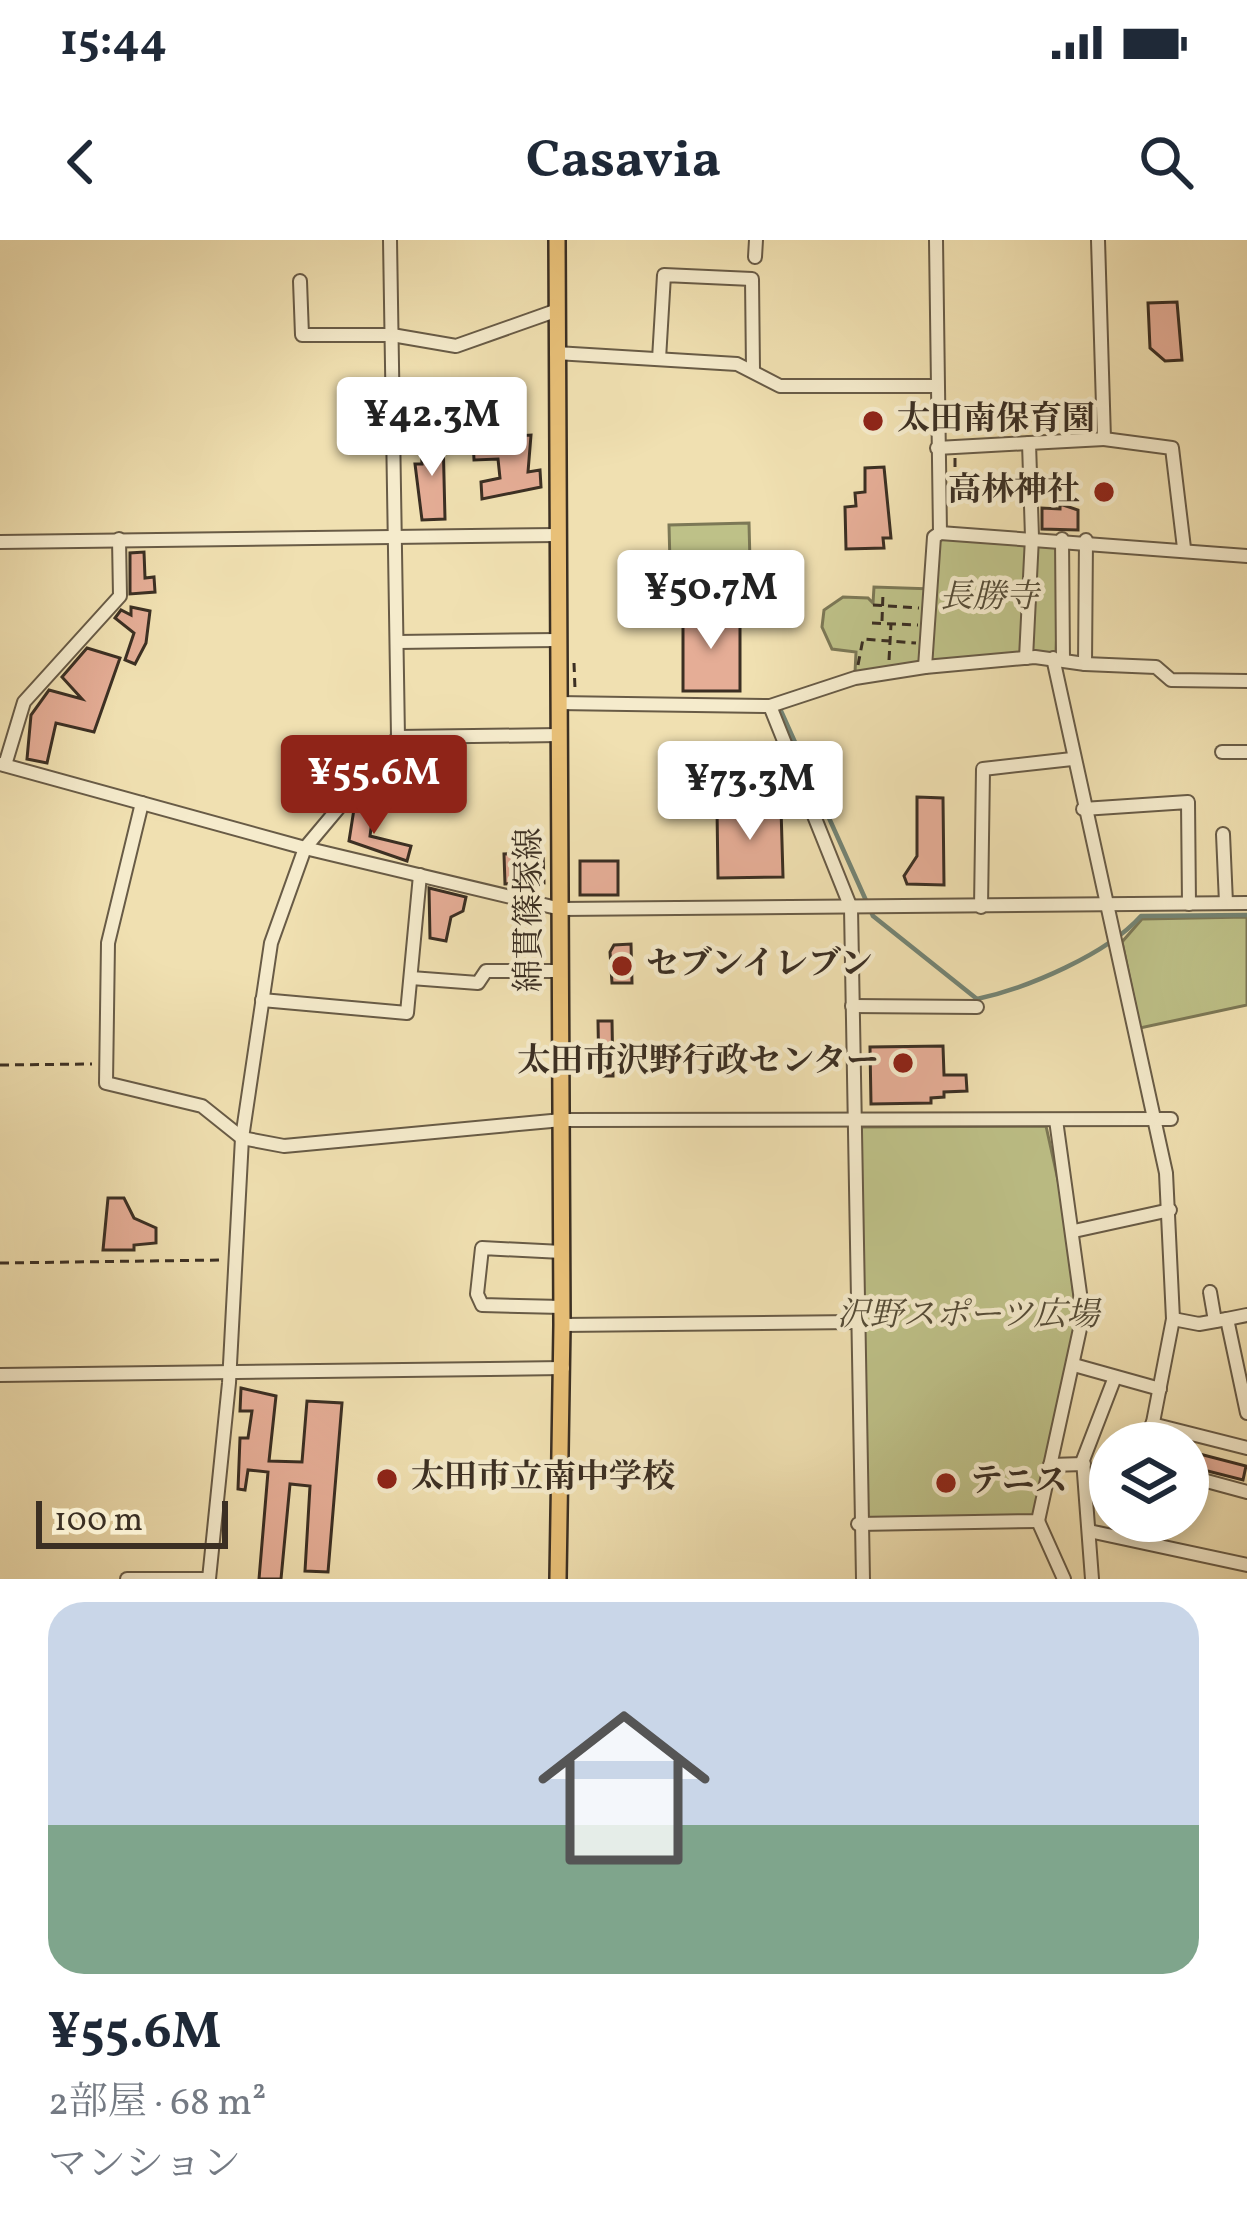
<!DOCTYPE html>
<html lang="ja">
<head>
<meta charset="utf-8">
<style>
  :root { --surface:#fff; --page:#f6f6f7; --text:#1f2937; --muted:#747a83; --accent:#8f2418 }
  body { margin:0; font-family:Vollkorn,"Noto Serif JP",serif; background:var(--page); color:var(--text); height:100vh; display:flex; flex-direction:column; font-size:45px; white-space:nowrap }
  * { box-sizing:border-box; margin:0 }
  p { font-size:39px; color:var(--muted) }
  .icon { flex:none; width:66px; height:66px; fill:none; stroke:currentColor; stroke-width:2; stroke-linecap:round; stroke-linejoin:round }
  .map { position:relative; height:1339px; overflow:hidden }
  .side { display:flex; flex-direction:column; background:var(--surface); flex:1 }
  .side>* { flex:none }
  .buttons { position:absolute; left:1089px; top:1182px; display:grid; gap:24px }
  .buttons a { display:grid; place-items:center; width:120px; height:120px; border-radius:50%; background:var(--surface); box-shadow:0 6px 18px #0003; font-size:60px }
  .scale { position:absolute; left:36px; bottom:30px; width:192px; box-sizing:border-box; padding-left:12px; border:6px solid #3b2f23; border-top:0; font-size:33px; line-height:42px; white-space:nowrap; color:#3b2f23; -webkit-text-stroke:9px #f5ebcc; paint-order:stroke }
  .price { position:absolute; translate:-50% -102px; padding:0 27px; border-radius:12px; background:#fff; color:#222; font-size:39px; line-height:78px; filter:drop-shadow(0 3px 6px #0008) }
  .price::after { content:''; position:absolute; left:50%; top:72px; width:36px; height:27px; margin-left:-18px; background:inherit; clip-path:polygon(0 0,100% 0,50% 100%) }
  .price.selected { background:var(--accent); color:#fff }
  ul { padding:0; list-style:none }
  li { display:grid; align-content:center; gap:24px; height:636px; padding:0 48px }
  li span { display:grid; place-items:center; height:372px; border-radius:36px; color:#555 }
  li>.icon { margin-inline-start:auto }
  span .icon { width:216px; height:216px; fill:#fffc; stroke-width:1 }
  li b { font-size:51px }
  .status { display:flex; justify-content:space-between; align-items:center; height:84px; padding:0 60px; background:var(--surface); direction:ltr }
  .status svg { height:33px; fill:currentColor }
  header { display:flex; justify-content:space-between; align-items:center; height:156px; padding:0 48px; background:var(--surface); font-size:54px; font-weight:700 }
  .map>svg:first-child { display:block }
</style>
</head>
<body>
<div class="status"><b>15:44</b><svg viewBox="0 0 49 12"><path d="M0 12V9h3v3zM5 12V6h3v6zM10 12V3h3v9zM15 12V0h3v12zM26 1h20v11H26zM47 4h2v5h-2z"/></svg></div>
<header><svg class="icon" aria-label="back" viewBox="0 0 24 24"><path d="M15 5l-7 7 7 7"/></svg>Casavia<svg class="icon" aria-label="search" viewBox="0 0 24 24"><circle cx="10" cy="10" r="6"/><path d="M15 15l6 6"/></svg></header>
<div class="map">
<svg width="1247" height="1339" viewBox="0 0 1247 1339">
  <rect width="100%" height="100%" fill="#f0e0b1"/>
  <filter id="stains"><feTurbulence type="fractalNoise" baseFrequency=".00167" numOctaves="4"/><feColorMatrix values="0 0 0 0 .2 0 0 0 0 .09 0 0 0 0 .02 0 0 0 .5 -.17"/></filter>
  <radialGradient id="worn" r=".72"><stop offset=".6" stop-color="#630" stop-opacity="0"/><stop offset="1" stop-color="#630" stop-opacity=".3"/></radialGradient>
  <!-- green -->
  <g fill="#bec188" stroke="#7c7856" stroke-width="3">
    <path d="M749 283 751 361 671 362 669 285Z"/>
    <path d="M945 297 1060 303 1056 414 855 433 856 412 832 409 822 387 824 370 843 357 868 358 873 363 874 347 933 349 936 304Z"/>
    <path d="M1247 677V765L1140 788 1122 702 1142 679Z"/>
    <path d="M1046 886 1065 972 1077 1084 1034 1276 862 1278 856 887Z"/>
  </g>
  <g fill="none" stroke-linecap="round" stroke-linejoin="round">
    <!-- stream -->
    <path stroke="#748474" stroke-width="4.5" d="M781 471 873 676 977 759C1028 748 1107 714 1141 676L1247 675"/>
  </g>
  <!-- building -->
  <g fill="#e5ad96" stroke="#3b2f23" stroke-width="3">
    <path d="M1177 62 1182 120 1165 121 1150 108 1148 63Z"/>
    <path d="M531 195 528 232 540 230 541 247 482 259 481 242 500 238 498 219 474 220 473 199Z"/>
    <path d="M421 196H443L445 279 422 280 415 224H422Z"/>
    <path d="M884 227 891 298H883L884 308 846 309 845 267 856 266 855 253 865 252V228Z"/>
    <path d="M1060 264 1078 270V290L1042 289V268L1060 269Z"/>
    <path d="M144 312 145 338 154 337 155 352 130 354V313Z"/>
    <path d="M131 367 150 371 146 403 135 424 125 420 134 393 115 378 121 370 131 375Z"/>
    <path d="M683 372H734V379H740V451H683Z"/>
    <path d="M87 408 120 418 94 492 56 483 47 523 27 519 31 475 49 450 82 459 62 437Z"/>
    <path d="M917 557 943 558 944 645 907 644 904 636 917 616Z"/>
    <path d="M781 568 783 637 718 638 717 569Z"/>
    <path d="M354 569 373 573 370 596 411 606 407 621 349 601Z"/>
    <path d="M543 613 544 643 505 644 504 614Z"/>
    <rect x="580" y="621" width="38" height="34"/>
    <path d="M429 648 466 657 463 671 451 677 446 701 430 698Z"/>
    <path d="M631 704 632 743H612L610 712 614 705Z"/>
    <path d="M598 781H612L613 836H599Z"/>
    <path d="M943 806 944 835H966L967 851 944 852V857L931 858V863L871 864 870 807Z"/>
    <path d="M108 958H124L134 978 156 988V1003L134 1005V1010H103Z"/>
    <path d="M241 1148 276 1156 269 1221 302 1222 307 1161 342 1163 328 1332 305 1331 310 1246 290 1244 281 1339H259L268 1232 248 1230 245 1250 238 1249 240 1198H248L252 1171H240Z"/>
    <path d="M1188 1211 1246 1226 1243 1240 1188 1226Z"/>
  </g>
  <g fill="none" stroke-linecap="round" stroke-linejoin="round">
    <defs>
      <g id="minor">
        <path d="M755 17 756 0"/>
        <path d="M300 41 302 95H392L456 106 555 71"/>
        <path d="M556 113 737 124 780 146H937"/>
        <path d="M659 119 664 35 752 39 753 130"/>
        <path d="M1104 199 1172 208 1184 308"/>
        <path d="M937 208 1029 203"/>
        <path d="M940 293 1247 316"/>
        <path d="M1062 299 1063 420"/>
        <path d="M0 302 557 295"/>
        <path d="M397 402 558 400"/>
        <path d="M1026 418 1032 297 1029 203 1104 199 1098 0"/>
        <path d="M1053 418 1166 933 1173 1079 1149 1203"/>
        <path d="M1085 424 1156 427 1171 440 1247 441"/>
        <path d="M925 427 934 297 940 293 936 0"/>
        <path d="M558 463 770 466 855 438 925 427 1035 417 1085 424 1086 300"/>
        <path d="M770 466 851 668 863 1339"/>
        <path d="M398 497 559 495"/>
        <path d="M1222 512H1247"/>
        <path d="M0 524 305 608 561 669 1247 663"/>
        <path d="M5 525 24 462 120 356 119 299"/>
        <path d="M142 563 108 703 106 843 202 866 242 898 284 906 562 880 1171 879"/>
        <path d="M1083 569 1188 562 1189 664"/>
        <path d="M1223 594 1226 663"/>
        <path d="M981 667 983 529 1072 519"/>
        <path d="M411 738 478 743 486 731H561"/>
        <path d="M262 760 407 773 420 635"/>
        <path d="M852 766 977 767"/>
        <path d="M1074 991 1170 970"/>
        <path d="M562 1012 482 1008 477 1054 482 1065 562 1067"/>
        <path d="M1210 1052 1215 1081"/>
        <path d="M1247 1075 1227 1079 1247 1173"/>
        <path d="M1173 1079 1199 1084 1227 1079"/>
        <path d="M562 1085 855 1082"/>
        <path d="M1074 1125 1160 1149"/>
        <path d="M0 1135 563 1128"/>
        <path d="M1152 1184 1247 1208"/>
        <path d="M1050 1225 1084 1224"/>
        <path d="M1188 1236 1247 1252"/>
        <path d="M1038 1281 1064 1339"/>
        <path d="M858 1284 1038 1281 1083 1075 1056 880"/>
        <path d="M1089 1291 1247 1325"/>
        <path d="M127 1339H209"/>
        <path d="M209 1339 229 1143 242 898 271 703 305 608 398 497 390 0"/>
        <path d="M1092 1339 1083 1220 1115 1137"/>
      </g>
      <path id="major" d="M557 0 562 1085 558 1339"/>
    </defs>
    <!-- minor casing -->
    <use href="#minor" stroke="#685b46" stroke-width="16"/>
    <!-- major casing -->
    <use href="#major" stroke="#3b2f23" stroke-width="20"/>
    <!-- path -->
    <g stroke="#3b2f23" stroke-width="3" stroke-dasharray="9 6" stroke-linecap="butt">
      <path d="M955 218V229"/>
      <path d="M873 365 919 368"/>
      <path d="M882 381 883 353"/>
      <path d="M872 383 918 385"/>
      <path d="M889 420 891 384"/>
      <path d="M574 423 575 449"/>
      <path d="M858 425 863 399 916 403"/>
      <path d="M0 825 92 824"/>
      <path d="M0 1023 220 1020"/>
    </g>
    <!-- minor -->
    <use href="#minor" stroke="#f5ebcc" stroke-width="12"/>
    <!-- major -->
    <use href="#major" stroke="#e8c078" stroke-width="15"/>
  </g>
  <!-- markers -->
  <g fill="#8f2418" stroke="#f5ebcc" stroke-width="4.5">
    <circle cx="873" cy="181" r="12"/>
    <circle cx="1104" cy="252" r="12"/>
    <circle cx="622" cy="726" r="12"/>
    <circle cx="903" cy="823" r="12"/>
    <circle cx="387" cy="1239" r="12"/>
    <circle cx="946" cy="1243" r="12"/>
  </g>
  <g text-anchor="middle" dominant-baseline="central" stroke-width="9" stroke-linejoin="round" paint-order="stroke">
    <!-- poi labels -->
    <g font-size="33" font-weight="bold" fill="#3b2f23" stroke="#f5ebcc" text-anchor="start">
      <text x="897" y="181">太田南保育園</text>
      <text x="1080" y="252" text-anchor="end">高林神社</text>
      <text x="646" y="726">セブンイレブン</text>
      <text x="879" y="823" text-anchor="end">太田市沢野行政センター</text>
      <text x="411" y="1239">太田市立南中学校</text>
      <text x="970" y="1243">テニス</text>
    </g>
    <!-- park labels -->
    <g font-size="33" font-style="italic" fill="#554c37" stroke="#f5ebcc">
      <text x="989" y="359">長勝寺</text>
      <text x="968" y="1077">沢野スポーツ広場</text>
    </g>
    <!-- street labels -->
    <g font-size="33" fill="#3b2f23" stroke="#f5ebcc">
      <text transform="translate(531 670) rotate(-90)">綿貫篠塚線</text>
    </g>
  </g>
  <rect width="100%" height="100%" filter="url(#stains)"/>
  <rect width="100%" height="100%" fill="url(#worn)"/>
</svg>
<div class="buttons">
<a><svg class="icon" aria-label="layers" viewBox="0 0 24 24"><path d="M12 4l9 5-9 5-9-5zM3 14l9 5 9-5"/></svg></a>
</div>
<div class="scale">100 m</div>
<b class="price" style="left:432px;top:239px">¥42.3M</b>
<b class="price" style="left:711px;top:412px">¥50.7M</b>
<b class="price selected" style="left:374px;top:597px">¥55.6M</b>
<b class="price" style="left:750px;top:603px">¥73.3M</b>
</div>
<section class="side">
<ul>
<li><span style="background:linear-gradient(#c9d6e8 60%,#7fa58c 0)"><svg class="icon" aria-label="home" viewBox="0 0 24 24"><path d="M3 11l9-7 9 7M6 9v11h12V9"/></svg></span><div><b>¥55.6M</b><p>2部屋 · 68 m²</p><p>マンション</p></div></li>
</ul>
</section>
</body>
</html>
